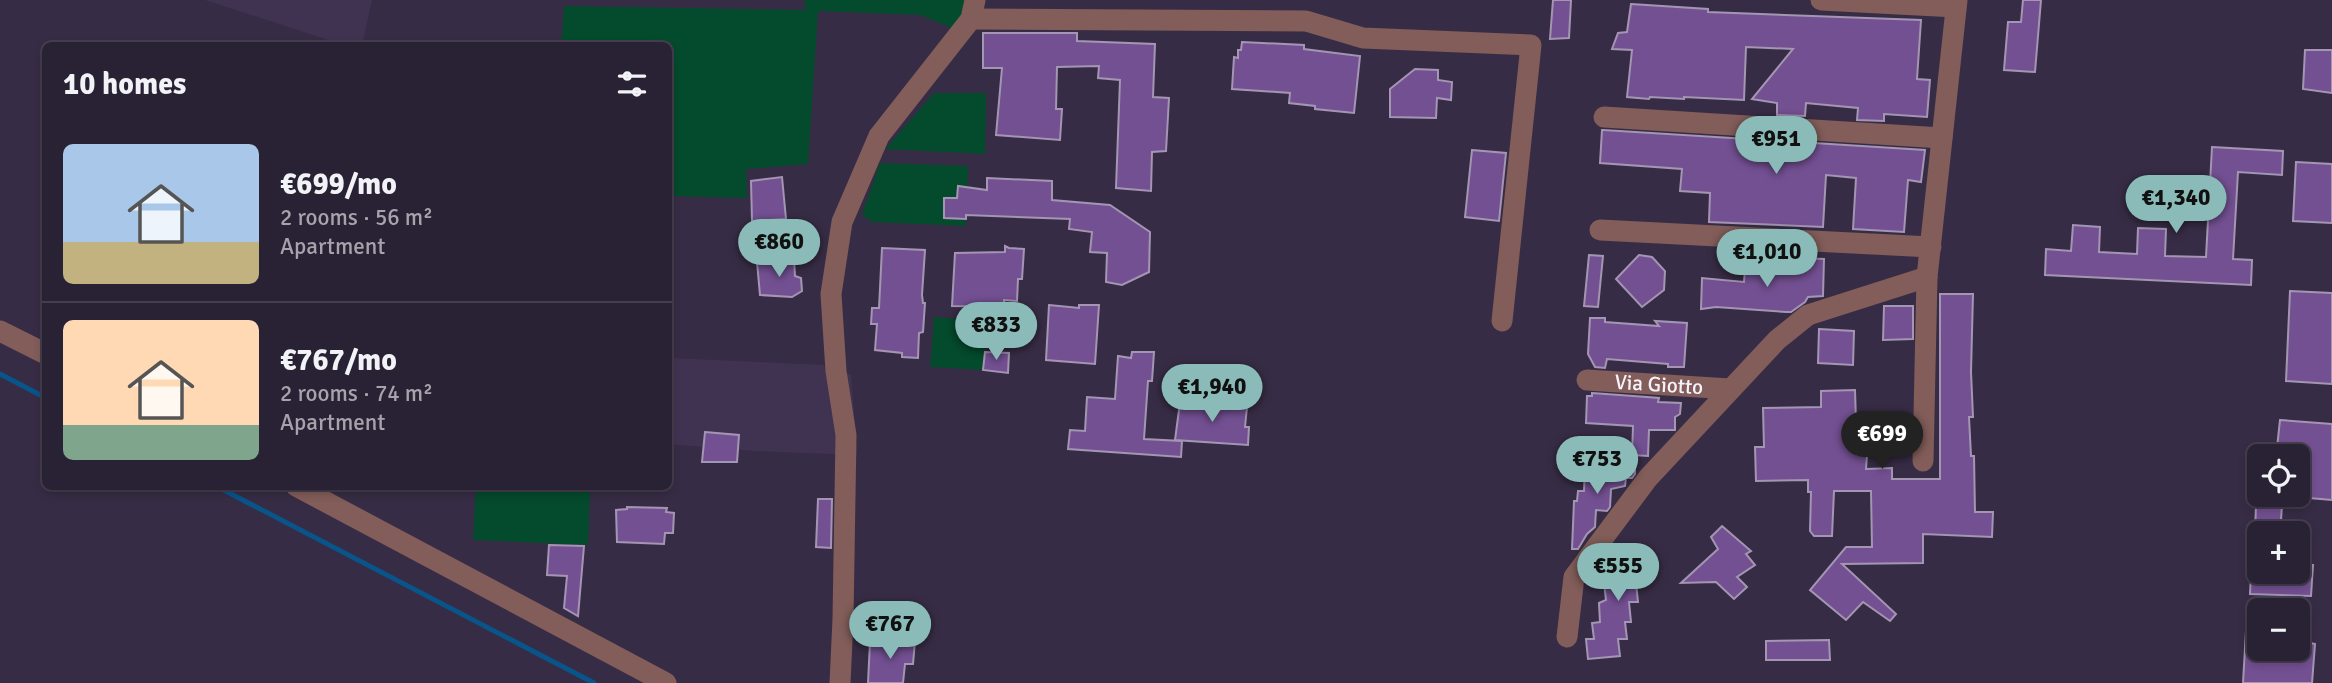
<!DOCTYPE html>
<html lang="en">
<head>
<meta charset="utf-8">
<style>
  :root { --surface:#292134; --page:#352e40; --text:#f1f3f6; --muted:#a5a3ac; --line:#453e4f; --accent:#8bbbb9 }
  body { margin:0; font-family:Signika,sans-serif; background:var(--page); color:var(--text); height:100vh; display:flex; flex-direction:column; font-size:26px; white-space:nowrap }
  * { box-sizing:border-box; margin:0 }
  p { font-size:23px; color:var(--muted) }
  .icon { flex:none; width:38px; height:38px; fill:none; stroke:currentColor; stroke-width:2; stroke-linecap:round; stroke-linejoin:round }
  .map { position:relative; flex:1; overflow:hidden }
  .panel { position:absolute; left:42px; top:42px; width:630px; height:448px; display:flex; flex-direction:column; background:var(--surface); border-radius:10px; box-shadow:0 4px 10px #0003,0 0 0 2px var(--line) }
  .panel>* { flex:none }
  .tools { position:absolute; left:2247px; top:444px; display:grid; gap:14px }
  .tools a { display:grid; place-items:center; width:63px; height:63px; border-radius:10px; background:var(--surface); box-shadow:0 4px 10px #0003,0 0 0 2px var(--line); font-size:35px }
  .price { position:absolute; translate:-50% -60px; padding:0 16px; border-radius:24px; background:var(--accent); color:#111; font-size:23px; line-height:46px; filter:drop-shadow(0 2px 4px #0008) }
  .price::after { content:''; position:absolute; left:50%; top:42px; width:21px; height:16px; margin-left:-10px; background:inherit; clip-path:polygon(0 0,100% 0,50% 100%) }
  .price.selected { background:#222; color:#fff }
  ul { padding:0; list-style:none }
  li { display:flex; align-items:center; gap:21px; height:175px; padding:0 21px }
  li+li { border-top:2px solid var(--line) }
  li span { display:grid; place-items:center; flex:none; width:196px; height:140px; border-radius:10px; color:#555 }
  li>.icon { margin-inline-start:auto }
  span .icon { width:84px; height:84px; fill:#fffc; stroke-width:1 }
  li b { font-size:30px }
  h2 { display:flex; justify-content:space-between; align-items:center; height:84px; padding:0 21px; font-size:30px }
  .map>svg:first-child { display:block }
</style>
</head>
<body>
<div class="map">
<svg width="2332" height="683" viewBox="0 0 2332 683">
  <rect width="100%" height="100%" fill="#372c45"/>
  <!-- built -->
  <g fill="#403352">
    <path d="M205 0H372L362 45 347 46Z"/>
    <path d="M669 358 824 365 827 375 851 374 857 455 756 451 669 444Z"/>
  </g>
  <!-- green -->
  <g fill="#044a2c">
    <path d="M805 0H965L961 18 952 28 920 15 818 11 808 164 746 169 747 198 669 196 668 46H561L564 6 805 10Z"/>
    <path d="M934 93H986L985 154 885 149Z"/>
    <path d="M880 163 968 166 966 226 871 222 862 214Z"/>
    <path d="M934 317 986 321 983 370 930 367Z"/>
    <path d="M476 487 590 490 588 545 473 540Z"/>
  </g>
  <g fill="none" stroke-linecap="round" stroke-linejoin="round">
    <!-- stream -->
    <g stroke="#095489" stroke-width="5">
      <path d="M0 374 46 398"/>
      <path d="M216 486 594 683"/>
    </g>
  </g>
  <!-- building -->
  <g fill="#735092" stroke="#a495b3" stroke-width="2">
    <path d="M1553 0H1571L1569 38 1550 39Z"/>
    <path d="M2023 0H2041L2035 72 2004 70 2008 22H2021Z"/>
    <path d="M1631 4 1708 9V12L1921 20 1917 79 1930 80 1927 117 1884 114V121L1857 120 1858 108 1806 103 1805 116 1777 115V103L1752 99 1793 49 1746 47 1744 100 1684 97V99L1650 97 1649 99 1627 97 1632 50 1612 49 1618 33 1627 32Z"/>
    <path d="M983 33H1077V41L1155 44 1153 97 1169 98 1166 151 1152 152 1151 191 1116 188 1120 80 1098 78 1099 66 1057 67 1056 109H1062L1060 140 996 135 1002 68H983Z"/>
    <path d="M1242 42 1304 45V49L1360 56 1354 113 1315 109V106L1289 103 1290 93 1232 89 1234 57 1238 58V50H1241Z"/>
    <path d="M2305 50H2332V93L2303 89Z"/>
    <path d="M1415 69 1438 70V80L1452 82 1451 100 1437 98 1436 118 1390 117V89Z"/>
    <path d="M1602 130H1603L1925 150 1921 182 1908 180 1904 232 1853 229 1856 178 1826 175 1823 227 1709 222 1710 193 1680 191 1682 169 1600 163Z"/>
    <path d="M2212 147 2283 151 2282 175 2238 172 2233 259 2252 260 2251 285 2045 275 2046 249 2071 251 2073 225 2100 227 2099 252 2137 254 2138 228 2166 229 2165 256 2206 257Z"/>
    <path d="M1472 150 1506 153 1499 221 1465 217Z"/>
    <path d="M2296 162 2332 164V223L2293 221Z"/>
    <path d="M782 177 786 219 752 221 751 181Z"/>
    <path d="M987 178 1052 181V200L1110 205 1150 232 1149 272 1122 285 1106 282 1107 253 1090 252 1092 232 1069 229 1070 219 966 215V219L944 218V198H957L958 186 987 190Z"/>
    <path d="M1005 246 1009 248 1024 249 1022 279H1018L1017 301 1004 300V307L952 306 955 253 1005 252Z"/>
    <path d="M882 248 925 250 922 295 923 303H925L923 332 919 333 918 358 902 357V353L875 350 877 324H871L872 308H879Z"/>
    <path d="M1589 255 1603 256 1598 307 1584 306Z"/>
    <path d="M1639 255 1652 257 1665 271 1664 290 1642 307 1616 279Z"/>
    <path d="M1799 258 1824 259 1823 296 1808 297 1805 302 1791 312H1786L1716 307 1701 309 1702 278 1744 282 1745 269 1788 272V268L1798 267Z"/>
    <path d="M794 259 795 276 801 278 802 291 792 297 760 295 757 262Z"/>
    <path d="M2290 291 2332 293V384L2286 381Z"/>
    <path d="M1940 294H1973L1971 372 1973 417H1969L1971 456H1974L1975 512H1993L1992 537 1923 534V563L1842 564 1896 614 1890 621 1863 602 1846 620 1810 590 1846 547H1872L1871 491H1834L1832 536H1814L1810 531 1811 492H1808V480L1756 481 1755 447H1764L1763 408 1821 407V391L1855 390 1857 455H1867L1866 469 1892 468V479H1940Z"/>
    <path d="M1049 305 1079 308V305H1099L1095 364 1046 360Z"/>
    <path d="M1884 306H1913V339L1883 340Z"/>
    <path d="M1590 318H1605V322L1659 326 1655 321 1687 323 1684 367H1668V364L1607 359 1605 368 1595 367 1588 354Z"/>
    <path d="M1819 329 1854 331 1853 365 1818 363Z"/>
    <path d="M985 352 1009 353 1008 373 983 370Z"/>
    <path d="M1132 352H1154L1152 381H1148L1144 439 1182 441 1181 457 1068 449 1070 430 1085 431 1087 397 1115 399 1118 356 1131 358Z"/>
    <path d="M1592 393 1647 397 1659 398 1658 402 1681 403 1680 414 1675 417V430H1649L1648 456 1632 455 1633 426 1586 423 1587 396H1592Z"/>
    <path d="M1180 402 1247 407 1245 427H1249L1248 445 1175 440Z"/>
    <path d="M2280 420 2332 424V500L2298 497V457H2276Z"/>
    <path d="M705 432 739 435 737 462H702Z"/>
    <path d="M1600 463 1635 464V474L1632 478H1626L1625 486 1611 489 1610 507 1607 511 1596 510 1595 527 1587 534 1578 549H1572L1574 501H1577L1578 491H1584L1585 467H1600Z"/>
    <path d="M818 499H832L831 548 816 547Z"/>
    <path d="M2256 504H2282L2281 521 2270 520 2269 534H2255Z"/>
    <path d="M627 507 667 508 666 512 674 513 673 533H665L664 544 617 542 616 510 627 509Z"/>
    <path d="M1722 526 1751 551 1746 554 1755 565 1737 577 1747 587 1734 599 1716 582 1681 583 1718 549 1711 537Z"/>
    <path d="M549 545 584 546 578 616 564 608 567 576 547 575Z"/>
    <path d="M1617 549H1649L1651 566H1642L1644 583H1636L1638 602H1629L1631 622H1625L1627 639H1618L1620 656 1588 659 1586 639H1594L1592 623 1600 622 1599 603 1606 600 1604 583H1612L1611 566H1618Z"/>
    <path d="M2298 565H2313L2311 596 2250 594 2251 572H2298Z"/>
    <path d="M2247 614H2259V649H2298V640L2315 644 2312 683H2243Z"/>
    <path d="M884 639 915 641 913 664H905L903 683H868L870 642 884 641Z"/>
    <path d="M1829 640 1830 660H1766V641Z"/>
  </g>
  <g fill="none" stroke-linecap="round" stroke-linejoin="round">
    <!-- minor -->
    <g stroke="#825d59" stroke-width="21">
      <path d="M1821 0 1956 7"/>
      <path d="M971 19 1306 21 1363 38 1531 45 1502 321"/>
      <path d="M1604 117 1942 138"/>
      <path d="M1600 230 1931 247"/>
      <path d="M0 331 46 354"/>
      <path id="s1" d="M1587 380 1730 389"/>
      <path d="M1923 461 1927 277 1957 0"/>
      <path d="M296 486 666 683"/>
      <path d="M1567 637 1574 577 1648 478 1777 340 1808 315 1927 277"/>
      <path d="M840 683 843 619 846 435 836 371 831 294 842 222 879 136 971 19 975 0"/>
    </g>
  </g>
  <g text-anchor="middle" dominant-baseline="central" stroke-width="5" stroke-linejoin="round" paint-order="stroke">
    <!-- street labels -->
    <g font-size="21" fill="#f6f3fd" stroke="#372c45">
      <text stroke="none"><textPath href="#s1" startOffset="72">Via Giotto</textPath></text>
    </g>
  </g>
</svg>
<div class="tools">
<a><svg class="icon" aria-label="locate" viewBox="0 0 24 24"><circle cx="12" cy="12" r="6"/><path d="M12 2v4M12 18v4M2 12h4M18 12h4"/></svg></a>
<a>+</a>
<a>−</a>
</div>
<b class="price" style="left:1776px;top:176px">€951</b>
<b class="price" style="left:2176px;top:235px">€1,340</b>
<b class="price" style="left:779px;top:279px">€860</b>
<b class="price" style="left:1767px;top:289px">€1,010</b>
<b class="price" style="left:996px;top:362px">€833</b>
<b class="price" style="left:1212px;top:424px">€1,940</b>
<b class="price selected" style="left:1882px;top:471px">€699</b>
<b class="price" style="left:1597px;top:496px">€753</b>
<b class="price" style="left:1618px;top:603px">€555</b>
<b class="price" style="left:890px;top:661px">€767</b>
<section class="panel">
<h2>10 homes<svg class="icon" aria-label="filters" viewBox="0 0 24 24"><path d="M4 7h16M4 17h16"/><circle cx="9" cy="7" r="2"/><circle cx="15" cy="17" r="2"/></svg></h2>
<ul>
<li><span style="background:linear-gradient(#a9c7e8 70%,#c2b280 0)"><svg class="icon" aria-label="home" viewBox="0 0 24 24"><path d="M3 11l9-7 9 7M6 9v11h12V9"/></svg></span><div><b>€699/mo</b><p>2 rooms · 56 m²</p><p>Apartment</p></div></li>
<li><span style="background:linear-gradient(#ffd9b3 75%,#7fa58c 0)"><svg class="icon" aria-label="home" viewBox="0 0 24 24"><path d="M3 11l9-7 9 7M6 9v11h12V9"/></svg></span><div><b>€767/mo</b><p>2 rooms · 74 m²</p><p>Apartment</p></div></li>
</ul>
</section>
</div>
</body>
</html>
